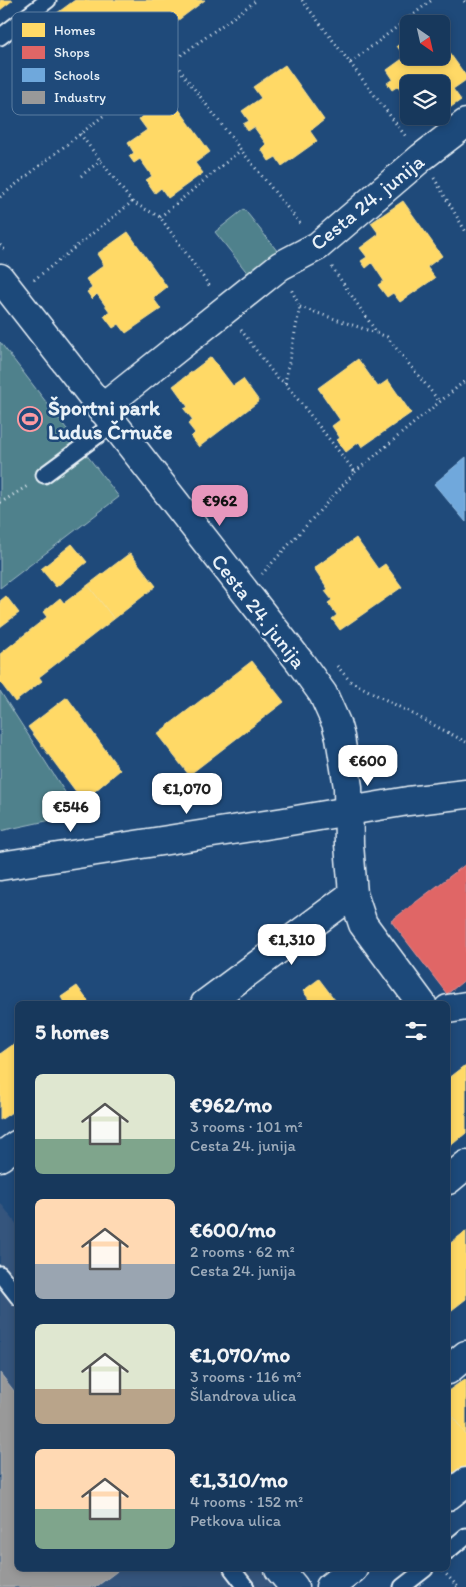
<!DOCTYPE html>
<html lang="en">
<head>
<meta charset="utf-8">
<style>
  :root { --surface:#17385c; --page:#244365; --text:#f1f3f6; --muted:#9eacbb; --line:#365272; --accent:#e797bd }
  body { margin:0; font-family:Itim,sans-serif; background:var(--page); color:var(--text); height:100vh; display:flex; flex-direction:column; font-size:19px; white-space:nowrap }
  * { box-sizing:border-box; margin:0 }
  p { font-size:16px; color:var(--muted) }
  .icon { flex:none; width:28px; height:28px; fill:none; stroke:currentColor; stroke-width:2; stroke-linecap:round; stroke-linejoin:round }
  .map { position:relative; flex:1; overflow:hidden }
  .sheet { position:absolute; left:15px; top:1001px; width:435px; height:570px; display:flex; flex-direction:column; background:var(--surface); border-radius:8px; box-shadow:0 2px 8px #0003,0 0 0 1px var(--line) }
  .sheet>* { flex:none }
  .needle { width:32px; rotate:146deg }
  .buttons { position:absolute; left:400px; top:15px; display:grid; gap:10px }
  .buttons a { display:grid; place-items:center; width:50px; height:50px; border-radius:8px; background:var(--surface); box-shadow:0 2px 8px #0003,0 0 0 1px var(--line); font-size:25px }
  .price { position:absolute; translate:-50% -42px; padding:0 11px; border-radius:10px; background:#fff; color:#222; font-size:16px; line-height:32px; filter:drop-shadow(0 1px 2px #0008) }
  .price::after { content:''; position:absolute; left:50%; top:30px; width:15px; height:11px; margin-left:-8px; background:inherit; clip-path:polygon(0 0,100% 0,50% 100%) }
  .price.selected { background:var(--accent); color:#111 }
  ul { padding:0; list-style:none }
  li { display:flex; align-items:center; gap:15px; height:125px; padding:0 20px }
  li span { display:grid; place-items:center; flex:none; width:140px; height:100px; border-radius:8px; color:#555 }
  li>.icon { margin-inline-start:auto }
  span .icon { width:60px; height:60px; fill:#fffc; stroke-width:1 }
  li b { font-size:21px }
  h2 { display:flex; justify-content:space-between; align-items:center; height:60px; padding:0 20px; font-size:21px }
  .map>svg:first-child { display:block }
</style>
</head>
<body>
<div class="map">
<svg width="466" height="1587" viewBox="0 0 466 1587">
  <rect width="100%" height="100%" fill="#1f4a7a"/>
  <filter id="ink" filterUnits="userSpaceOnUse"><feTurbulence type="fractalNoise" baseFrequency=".02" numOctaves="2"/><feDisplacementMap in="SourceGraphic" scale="10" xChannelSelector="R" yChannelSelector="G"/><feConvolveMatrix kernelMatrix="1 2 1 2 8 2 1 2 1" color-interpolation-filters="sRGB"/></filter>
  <g filter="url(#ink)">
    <!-- built -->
    <path fill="#34557d" d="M0 1202 18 1226V1569H261L275 1587H0Z"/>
    <!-- green -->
    <g fill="#50818c" stroke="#9cb9c2">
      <path d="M244 209 278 252 249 275 215 232Z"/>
      <path d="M0 342 119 497 0 588Z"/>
      <path d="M0 691 79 814 0 831Z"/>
    </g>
    <!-- homes -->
    <g fill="#ffd966" stroke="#f8e092">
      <path d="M0 0H13L0 10Z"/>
      <path d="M75 0H205L85 90 38 27Z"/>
      <path d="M409 38V56H441V41L466 76V80L453 89 461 100 441 114V84H409V101L398 86 392 90 387 83 393 79 387 70 405 57 397 46Z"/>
      <path d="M285 65 324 120 310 131 317 141 282 166 276 157 269 161 261 149 266 144 254 127 248 131 243 124 249 121 242 111 261 98 253 87Z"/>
      <path d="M170 97 210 152 195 163 203 173 168 198 161 188 155 193 146 180 152 176 140 159 134 163 129 156 134 153 128 143 147 130 139 119Z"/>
      <path d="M420 116H438L426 124Z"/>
      <path d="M403 201 442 256 427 267 435 278 400 302 393 293 387 297 378 285 384 281 372 263 366 268 361 261 367 257 360 248 379 234 371 223Z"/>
      <path d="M128 232 167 287 153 298 161 309 126 333 119 324 113 328 104 316 110 312 97 294 92 299 87 292 92 288 86 279 104 265 97 254Z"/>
      <path d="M211 357 233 386 243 379 259 401 199 447 191 437 195 433 188 424 193 420 184 409 188 407 173 386Z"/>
      <path d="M358 359 378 387 388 380 411 413 362 447 359 442 346 452 337 440 340 438 332 426 340 420 318 388Z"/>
      <path d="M356 538 378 569 385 564 402 587 340 630 332 619 337 615 328 603 332 600 325 591 328 589 314 568Z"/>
      <path d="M72 544 87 562 56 587 41 569Z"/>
      <path d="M130 553 156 586 114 619 88 585Z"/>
      <path d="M88 585 114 619 39 677 42 681 15 702 0 682V654L47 617 43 612 60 598 64 603Z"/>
      <path d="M6 596 19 613 0 627V601Z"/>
      <path d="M252 661 284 702 189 775 157 734Z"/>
      <path d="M67 697 120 770 83 801 28 727Z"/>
      <path d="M319 979 338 1004H303L309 999 303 991Z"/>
      <path d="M77 986 90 1004H65L61 997Z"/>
      <path d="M18 1041V1108L0 1120V1054Z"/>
      <path d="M466 1065V1133L448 1148V1079Z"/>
      <path d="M466 1231V1299L448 1313V1245Z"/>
      <path d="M465 1379 466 1380V1435L448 1410V1391Z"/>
      <path d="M451 1415 466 1435V1468L450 1480 448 1477V1418Z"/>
    </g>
    <!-- shops -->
    <path fill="#e06666" stroke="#e29092" d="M466 864V979L447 994 391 921Z"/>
    <!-- schools -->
    <path fill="#6fa8dc" stroke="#93bee4" d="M466 457V522L434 484Z"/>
    <!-- industry -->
    <path fill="#999" stroke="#b1b3b6" d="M0 1373 18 1396V1569H120L96 1587H0Z"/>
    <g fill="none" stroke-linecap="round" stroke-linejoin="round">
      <defs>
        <g id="service">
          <path d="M0 37 48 0"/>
          <path d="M44 475 113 424"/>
          <path d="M0 1274 18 1297"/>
          <path d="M448 1551 466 1536"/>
          <path d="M232 1569 246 1587"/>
          <path d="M402 1587 425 1569"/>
        </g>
        <g id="minor">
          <path d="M0 278 300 662 323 694 336 723 340 737 348 787 349 844 353 894 363 924 422 1004"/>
          <path d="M101 409 280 266 318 246 422 157 466 123"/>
          <path d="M205 1004 353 894"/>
          <path d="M448 1009 466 1006"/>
          <path d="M0 1157 18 1144"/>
          <path d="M448 1180 466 1165"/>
          <path d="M448 1370 466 1355"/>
          <path d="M448 1496 466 1482"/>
          <path d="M279 1569 294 1587"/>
          <path d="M330 1587 353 1569"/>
        </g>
        <path id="tertiary" d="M0 866 284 822 408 801 466 794"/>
      </defs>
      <!-- service casing -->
      <use href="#service" stroke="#e8f1f8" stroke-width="19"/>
      <!-- minor casing -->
      <use href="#minor" stroke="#e8f1f8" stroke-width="31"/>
      <!-- tertiary casing -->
      <use href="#tertiary" stroke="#e8f1f8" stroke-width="31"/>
      <!-- path -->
      <g stroke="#e8f1f8" stroke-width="3" stroke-dasharray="1 4" stroke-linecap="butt">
        <path d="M302 0 350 63 432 0"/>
        <path d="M464 1 466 3"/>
        <path d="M173 61 241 150 302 226"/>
        <path d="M350 63 407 138"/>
        <path d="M81 176 101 160"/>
        <path d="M434 178 466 232"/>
        <path d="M0 197 173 61 257 0"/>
        <path d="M132 202 160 217 211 288"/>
        <path d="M160 217 241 150"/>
        <path d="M0 245 7 252"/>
        <path d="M332 267 377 333 387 337 439 401"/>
        <path d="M34 280 132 202 80 134"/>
        <path d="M300 307 376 333"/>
        <path d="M241 330 276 377 285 383 355 472 262 574"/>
        <path d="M285 383 300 307 291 289"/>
        <path d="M355 472 466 380"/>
        <path d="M0 503 29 485"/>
        <path d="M337 666 350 681 466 742"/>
        <path d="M443 1571 458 1587"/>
      </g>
      <!-- service -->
      <use href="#service" stroke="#1f4a7a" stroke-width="15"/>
      <!-- minor -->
      <use href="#minor" stroke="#1f4a7a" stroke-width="28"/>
      <!-- tertiary -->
      <use href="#tertiary" stroke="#1f4a7a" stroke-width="28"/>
    </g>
  </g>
  <!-- icons -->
  <defs>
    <symbol id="stadium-ring" viewBox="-11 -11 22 22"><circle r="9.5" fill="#1f4a7a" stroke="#ff9aa2" stroke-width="1.5"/><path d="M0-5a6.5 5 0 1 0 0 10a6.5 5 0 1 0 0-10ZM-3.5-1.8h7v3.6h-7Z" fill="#ff9aa2"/></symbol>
  </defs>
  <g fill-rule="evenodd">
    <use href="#stadium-ring" x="16" y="405" width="28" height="28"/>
  </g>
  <g text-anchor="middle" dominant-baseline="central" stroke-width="5" stroke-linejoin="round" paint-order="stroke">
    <!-- street labels -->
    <g font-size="21" fill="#e8f1f8" stroke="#1f4a7a">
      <text transform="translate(367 202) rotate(-39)">Cesta 24. junija</text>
      <text transform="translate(259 611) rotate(52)">Cesta 24. junija</text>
    </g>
    <!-- poi labels -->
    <g font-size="21" font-weight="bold" fill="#e8f1f8" stroke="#1f4a7a" text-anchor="start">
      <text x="48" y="407">Športni park<tspan x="48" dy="24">Ludus Črnuče</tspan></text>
    </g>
  </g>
  <!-- legend -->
  <rect x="12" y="12" width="166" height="103" rx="8" fill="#1f4a7a" stroke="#5b7ca0" stroke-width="1"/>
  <rect x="22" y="23" width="23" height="14" fill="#ffd966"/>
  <rect x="22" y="46" width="23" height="13" fill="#e06666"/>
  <rect x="22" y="68" width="23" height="14" fill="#6fa8dc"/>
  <rect x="22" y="91" width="23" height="13" fill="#999"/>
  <g font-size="14" fill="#e8f1f8">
    <text x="54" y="35">Homes</text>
    <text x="54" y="57">Shops</text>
    <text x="54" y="80">Schools</text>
    <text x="54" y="102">Industry</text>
  </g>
</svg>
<div class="buttons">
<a><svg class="needle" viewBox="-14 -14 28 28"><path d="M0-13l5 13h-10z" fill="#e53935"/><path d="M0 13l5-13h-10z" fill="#9eacbb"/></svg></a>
<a><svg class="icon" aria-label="layers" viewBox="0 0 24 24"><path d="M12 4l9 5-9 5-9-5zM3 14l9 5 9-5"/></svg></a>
</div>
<b class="price selected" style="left:220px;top:527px">€962</b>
<b class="price" style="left:368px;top:787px">€600</b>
<b class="price" style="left:187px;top:815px">€1,070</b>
<b class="price" style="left:71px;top:833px">€546</b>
<b class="price" style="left:292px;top:966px">€1,310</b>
<section class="sheet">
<h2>5 homes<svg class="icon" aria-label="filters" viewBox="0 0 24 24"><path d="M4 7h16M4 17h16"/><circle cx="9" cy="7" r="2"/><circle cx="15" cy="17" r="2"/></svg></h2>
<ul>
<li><span style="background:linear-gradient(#dfe7d0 65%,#7fa58c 0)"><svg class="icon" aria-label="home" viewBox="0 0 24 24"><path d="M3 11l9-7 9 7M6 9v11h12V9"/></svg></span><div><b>€962/mo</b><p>3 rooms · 101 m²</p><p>Cesta 24. junija</p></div></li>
<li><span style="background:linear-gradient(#ffd9b3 65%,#9aa5b1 0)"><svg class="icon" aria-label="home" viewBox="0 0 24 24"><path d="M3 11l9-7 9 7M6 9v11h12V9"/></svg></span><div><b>€600/mo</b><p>2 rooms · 62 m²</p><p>Cesta 24. junija</p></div></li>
<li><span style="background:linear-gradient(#dfe7d0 65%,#b9a48a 0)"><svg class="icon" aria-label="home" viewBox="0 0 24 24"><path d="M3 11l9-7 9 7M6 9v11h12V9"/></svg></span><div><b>€1,070/mo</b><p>3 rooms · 116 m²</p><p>Šlandrova ulica</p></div></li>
<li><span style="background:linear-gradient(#ffd9b3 60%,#7fa58c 0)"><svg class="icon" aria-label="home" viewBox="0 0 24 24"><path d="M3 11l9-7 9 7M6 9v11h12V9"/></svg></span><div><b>€1,310/mo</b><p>4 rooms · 152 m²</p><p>Petkova ulica</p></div></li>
</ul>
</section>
</div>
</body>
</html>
